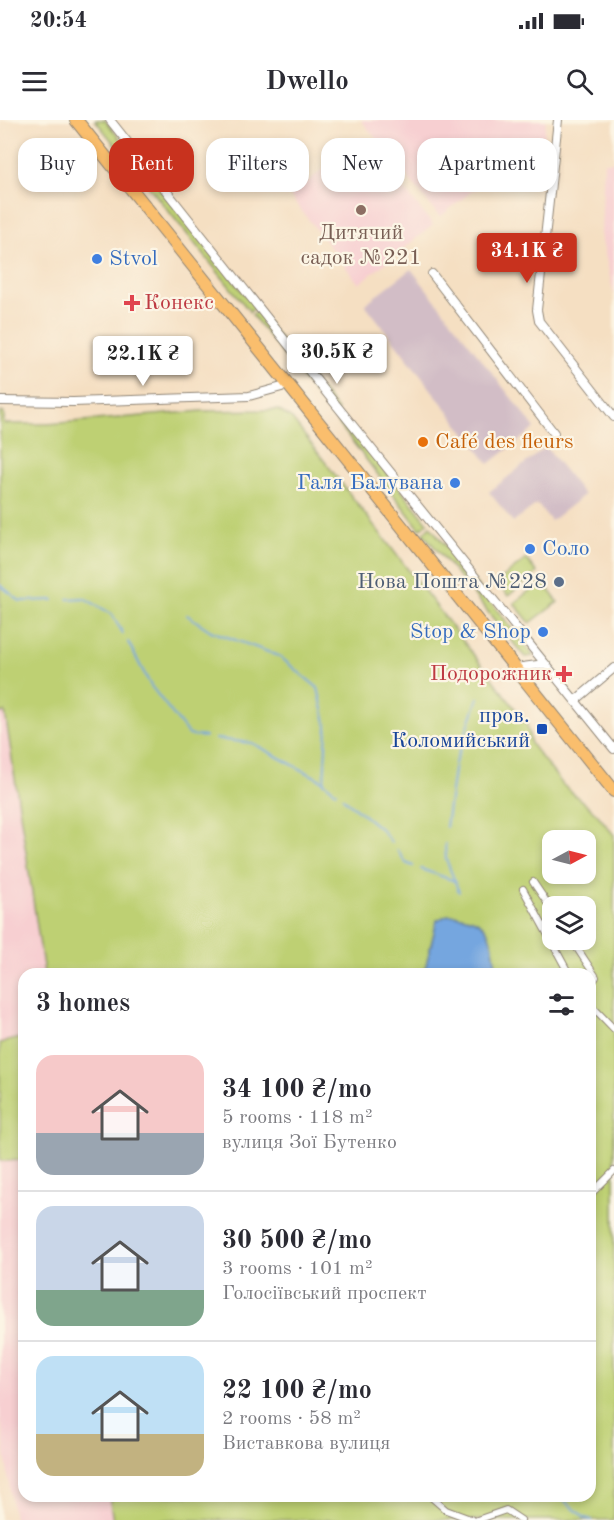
<!DOCTYPE html>
<html lang="en">
<head>
<meta charset="utf-8">
<style>
  :root { --surface:#fff; --page:#f2f2f3; --text:#2b2b33; --muted:#7c7c81; --line:#e1e1e2; --accent:#c8321e }
  body { margin:0; font-family:"Old Standard TT",serif; background:var(--page); color:var(--text); height:100vh; display:flex; flex-direction:column; font-size:22px; white-space:nowrap }
  * { box-sizing:border-box; margin:0 }
  p { font-size:20px; color:var(--muted) }
  .icon { flex:none; width:33px; height:33px; fill:none; stroke:currentColor; stroke-width:2; stroke-linecap:round; stroke-linejoin:round }
  .map { position:relative; flex:1; overflow:hidden }
  .side { position:absolute; left:18px; top:848px; width:578px; height:534px; display:flex; flex-direction:column; background:var(--surface); border-radius:18px; box-shadow:0 3px 9px #0003 }
  .side>* { flex:none }
  .hud { position:absolute; left:18px; top:18px; width:579px; height:54px; display:flex; gap:12px }
  .needle { width:39px; rotate:83deg }
  .controls { position:absolute; left:542px; top:710px; display:grid; gap:12px }
  .controls a { display:grid; place-items:center; width:54px; height:54px; border-radius:12px; background:var(--surface); box-shadow:0 3px 9px #0003; font-size:30px }
  .price { position:absolute; translate:-50% -51px; padding:0 14px; border-radius:6px; background:#fff; color:#222; font-size:20px; line-height:39px; filter:drop-shadow(0 2px 3px #0008) }
  .price::after { content:''; position:absolute; left:50%; top:36px; width:18px; height:14px; margin-left:-9px; background:inherit; clip-path:polygon(0 0,100% 0,50% 100%) }
  .price.active { background:var(--accent); color:#fff }
  ul { padding:0; list-style:none }
  li { display:flex; align-items:center; gap:18px; height:150px; padding:0 18px }
  li+li { border-top:2px solid var(--line) }
  li span { display:grid; place-items:center; flex:none; width:168px; height:120px; border-radius:18px; color:#555 }
  li>.icon { margin-inline-start:auto }
  span .icon { width:72px; height:72px; fill:#fffc; stroke-width:1 }
  li b { font-size:26px }
  h2 { display:flex; justify-content:space-between; align-items:center; height:72px; padding:0 18px; font-size:26px }
  .tag { padding:0 21px; border-radius:18px; background:var(--surface); box-shadow:0 3px 9px #0003; font-size:21px; line-height:54px }
  .tag.active { background:var(--accent); color:#fff }
  .status { display:flex; justify-content:space-between; align-items:center; height:42px; padding:0 30px; background:var(--surface); direction:ltr }
  .status svg { height:16px; fill:currentColor }
  header { display:flex; justify-content:space-between; align-items:center; height:78px; padding:0 18px; background:var(--surface); font-size:27px; font-weight:800 }
  .map>svg:first-child { display:block }
</style>
</head>
<body>
<div class="status"><b>20:54</b><svg viewBox="0 0 49 12"><path d="M0 12V9h3v3zM5 12V6h3v6zM10 12V3h3v9zM15 12V0h3v12zM26 1h20v11H26zM47 4h2v5h-2z"/></svg></div>
<header><svg class="icon" aria-label="menu" viewBox="0 0 24 24"><path d="M4 6h16M4 12h16M4 18h16"/></svg>Dwello<svg class="icon" aria-label="search" viewBox="0 0 24 24"><circle cx="10" cy="10" r="6"/><path d="M15 15l6 6"/></svg></header>
<div class="map">
<svg width="614" height="1400" viewBox="0 0 614 1400">
  <rect width="100%" height="100%" fill="#fcf5e5"/>
  <filter id="ink" filterUnits="userSpaceOnUse"><feTurbulence type="fractalNoise" baseFrequency=".0167" numOctaves="2"/><feDisplacementMap in="SourceGraphic" scale="12" xChannelSelector="R" yChannelSelector="G"/><feConvolveMatrix kernelMatrix="1 2 1 2 8 2 1 2 1" color-interpolation-filters="sRGB"/></filter>
  <filter id="wash" filterUnits="userSpaceOnUse"><feTurbulence type="fractalNoise" baseFrequency=".008" numOctaves="4" result="noise"/><feDisplacementMap in="SourceGraphic" scale="24" xChannelSelector="R" yChannelSelector="G"/><feGaussianBlur stdDeviation="1.35" result="paint"/><feColorMatrix in="noise" values="0 0 0 0 0 0 0 0 0 0 0 0 0 0 0 0 0 1.4 0 .05"/><feComposite in="paint" operator="in"/></filter>
  <g filter="url(#wash)">
    <rect width="100%" height="100%" fill="#f5dfc2"/>
    <!-- built -->
    <g fill="#f7cfd1">
      <path d="M361 0H546L541 46 505 44 440 97Z"/>
      <path d="M363 17 433 105 359 164 290 76Z"/>
      <path d="M604 42H614V175L601 116Z"/>
      <path d="M5 592 44 853 24 854V917L0 923V593Z"/>
      <path d="M24 1040V1376H109L113 1400H14L0 1297V1041Z"/>
    </g>
    <!-- industrial -->
    <g fill="#d2bdc6">
      <path d="M411 149 535 308 489 344 365 184Z"/>
      <path d="M546 327 584 375 551 401 537 384 513 402 489 372Z"/>
    </g>
    <!-- green -->
    <g fill="#bed073" stroke="#747e4f" stroke-width="1.5" fill-rule="evenodd">
      <path d="M95 0H105L255 187 250 192Z"/>
      <path d="M287 33 299 48 272 71 260 55Z"/>
      <path d="M257 190 338 291 332 296 252 195Z"/>
      <path d="M278 290 292 299 527 604 531 624 563 665 597 694 614 715V1400H113L109 1376H590V854L44 853 5 592 0 593V292L4 293V304H48L202 291ZM552 720H585V753H552ZM552 786H585V819H552Z"/>
      <path d="M340 295 428 403 420 409 335 299Z"/>
      <path d="M430 406 534 536 525 537 423 413Z"/>
      <path d="M526 439 537 453 508 476 497 462Z"/>
      <path d="M542 461 558 482 530 503 514 483Z"/>
      <path d="M24 917V1040L0 1041V923Z"/>
    </g>
    <!-- water -->
    <path fill="#74a6df" stroke="#506885" stroke-width="1.5" d="M448 795C492 796 491 815 497 853H424L437 800Z"/>
    <g fill="none" stroke-linecap="round" stroke-linejoin="round">
      <!-- stream -->
      <g stroke="#74a6df" stroke-width="2">
        <path d="M0 465 20 481 54 480"/>
        <path d="M68 479 84 478 112 494 123 514"/>
        <path d="M187 495 211 511 279 536 318 568 327 607 324 663"/>
        <path d="M128 522 151 566 189 615 205 617"/>
        <path d="M216 619 252 623 321 660 336 672"/>
        <path d="M343 678 382 710 391 722"/>
        <path d="M446 707 455 643 478 578"/>
        <path d="M445 724 446 739 459 772"/>
        <path d="M397 730 406 743 413 746"/>
        <path d="M421 749 455 761"/>
        <path d="M559 1376 585 1398 592 1400"/>
      </g>
    </g>
  </g>
  <g filter="url(#ink)">
    <g fill="none" stroke-linecap="round" stroke-linejoin="round">
      <defs>
        <g id="pedestrian">
          <path d="M533 762 552 790"/>
          <path d="M523 769 569 854"/>
          <path d="M571 819 596 857 590 865"/>
          <path d="M590 884 614 909"/>
          <path d="M590 1075 614 1051"/>
          <path d="M430 1376 446 1390 473 1400"/>
          <path d="M477 1400 506 1390 521 1400"/>
        </g>
        <g id="minor">
          <path d="M110 0 333 281 614 629"/>
          <path d="M558 0 537 190 539 201 614 297"/>
          <path d="M432 154 554 313"/>
          <path d="M0 281 73 282 249 276 289 265"/>
          <path d="M515 548 545 544"/>
          <path d="M576 580 614 548"/>
        </g>
        <path id="trunk" d="M76 0 614 671"/>
      </defs>
      <!-- pedestrian casing -->
      <use href="#pedestrian" stroke="#908576" stroke-width="8"/>
      <!-- minor casing -->
      <use href="#minor" stroke="#908576" stroke-width="10"/>
      <!-- trunk casing -->
      <use href="#trunk" stroke="#908576" stroke-width="14"/>
      <!-- pedestrian -->
      <use href="#pedestrian" stroke="#fff" stroke-width="6"/>
      <!-- minor -->
      <use href="#minor" stroke="#fff" stroke-width="8"/>
      <!-- trunk -->
      <use href="#trunk" stroke="#fabe6d" stroke-width="12"/>
    </g>
  </g>
  <!-- markers -->
  <circle fill="#8d6e63" stroke="#fcf5e5" stroke-width="2" cx="361" cy="90" r="6"/>
  <g fill="#3f7fe0" stroke="#fcf5e5" stroke-width="2">
    <circle cx="97" cy="139" r="6"/>
    <circle cx="455" cy="363" r="6"/>
    <circle cx="530" cy="429" r="6"/>
    <circle cx="543" cy="512" r="6"/>
  </g>
  <g fill="#e0444e" stroke="#fcf5e5" stroke-width="2">
    <path d="M129 174h6v6h6v6h-6v6h-6v-6h-6v-6h6z"/>
    <path d="M561 545h6v6h6v6h-6v6h-6v-6h-6v-6h6z"/>
  </g>
  <circle fill="#e8710a" stroke="#fcf5e5" stroke-width="2" cx="423" cy="322" r="6"/>
  <circle fill="#5c6f8a" stroke="#fcf5e5" stroke-width="2" cx="559" cy="462" r="6"/>
  <rect fill="#1a4fb4" stroke="#fcf5e5" stroke-width="2" x="536" y="603" width="12" height="12" rx="3"/>
  <g text-anchor="middle" dominant-baseline="central" stroke-width="4.5" stroke-linejoin="round" paint-order="stroke">
    <!-- education labels -->
    <g font-size="22" fill="#785e54" stroke="#fcf5e5">
      <text x="361" y="113">Дитячий<tspan x="361" dy="25">садок №221</tspan></text>
    </g>
    <!-- shop labels -->
    <g font-size="22" fill="#366cbe" stroke="#fcf5e5" text-anchor="start">
      <text x="109" y="139">Stvol</text>
      <text x="443" y="363" text-anchor="end">Галя Балувана</text>
      <text x="542" y="429">Соло</text>
      <text x="531" y="512" text-anchor="end">Stop &amp; Shop</text>
    </g>
    <!-- health labels -->
    <g font-size="22" fill="#be3a42" stroke="#fcf5e5" text-anchor="start">
      <text x="144" y="183">Конекс</text>
      <text x="552" y="554" text-anchor="end">Подорожник</text>
    </g>
    <!-- food labels -->
    <g font-size="22" fill="#c56008" stroke="#fcf5e5" text-anchor="start">
      <text x="435" y="322">Café des fleurs</text>
    </g>
    <!-- service labels -->
    <g font-size="22" fill="#4e5e75" stroke="#fcf5e5" text-anchor="end">
      <text x="547" y="462">Нова Пошта №228</text>
    </g>
    <!-- transit labels -->
    <g font-size="22" fill="#164399" stroke="#fcf5e5" text-anchor="end">
      <text x="530" y="596">пров.<tspan x="530" dy="25">Коломийський</tspan></text>
    </g>
  </g>
</svg>
<div class="controls">
<a><svg class="needle" viewBox="-14 -14 28 28"><path d="M0-13l5 13h-10z" fill="#e53935"/><path d="M0 13l5-13h-10z" fill="#7c7c81"/></svg></a>
<a><svg class="icon" aria-label="layers" viewBox="0 0 24 24"><path d="M12 4l9 5-9 5-9-5zM3 14l9 5 9-5"/></svg></a>
</div>
<b class="price active" style="left:527px;top:164px">34.1K ₴</b>
<b class="price" style="left:337px;top:265px">30.5K ₴</b>
<b class="price" style="left:143px;top:267px">22.1K ₴</b>
<div class="hud">
<a class="tag">Buy</a>
<a class="tag active">Rent</a>
<a class="tag">Filters</a>
<a class="tag">New</a>
<a class="tag">Apartment</a>
</div>
<section class="side">
<h2>3 homes<svg class="icon" aria-label="filters" viewBox="0 0 24 24"><path d="M4 7h16M4 17h16"/><circle cx="9" cy="7" r="2"/><circle cx="15" cy="17" r="2"/></svg></h2>
<ul>
<li><span style="background:linear-gradient(#f6c9c9 65%,#9aa5b1 0)"><svg class="icon" aria-label="home" viewBox="0 0 24 24"><path d="M3 11l9-7 9 7M6 9v11h12V9"/></svg></span><div><b>34 100 ₴/mo</b><p>5 rooms · 118 m²</p><p>вулиця Зої Бутенко</p></div></li>
<li><span style="background:linear-gradient(#c9d6e8 70%,#7fa58c 0)"><svg class="icon" aria-label="home" viewBox="0 0 24 24"><path d="M3 11l9-7 9 7M6 9v11h12V9"/></svg></span><div><b>30 500 ₴/mo</b><p>3 rooms · 101 m²</p><p>Голосіївський проспект</p></div></li>
<li><span style="background:linear-gradient(#bfe0f5 65%,#c2b280 0)"><svg class="icon" aria-label="home" viewBox="0 0 24 24"><path d="M3 11l9-7 9 7M6 9v11h12V9"/></svg></span><div><b>22 100 ₴/mo</b><p>2 rooms · 58 m²</p><p>Виставкова вулиця</p></div></li>
</ul>
</section>
</div>
</body>
</html>
